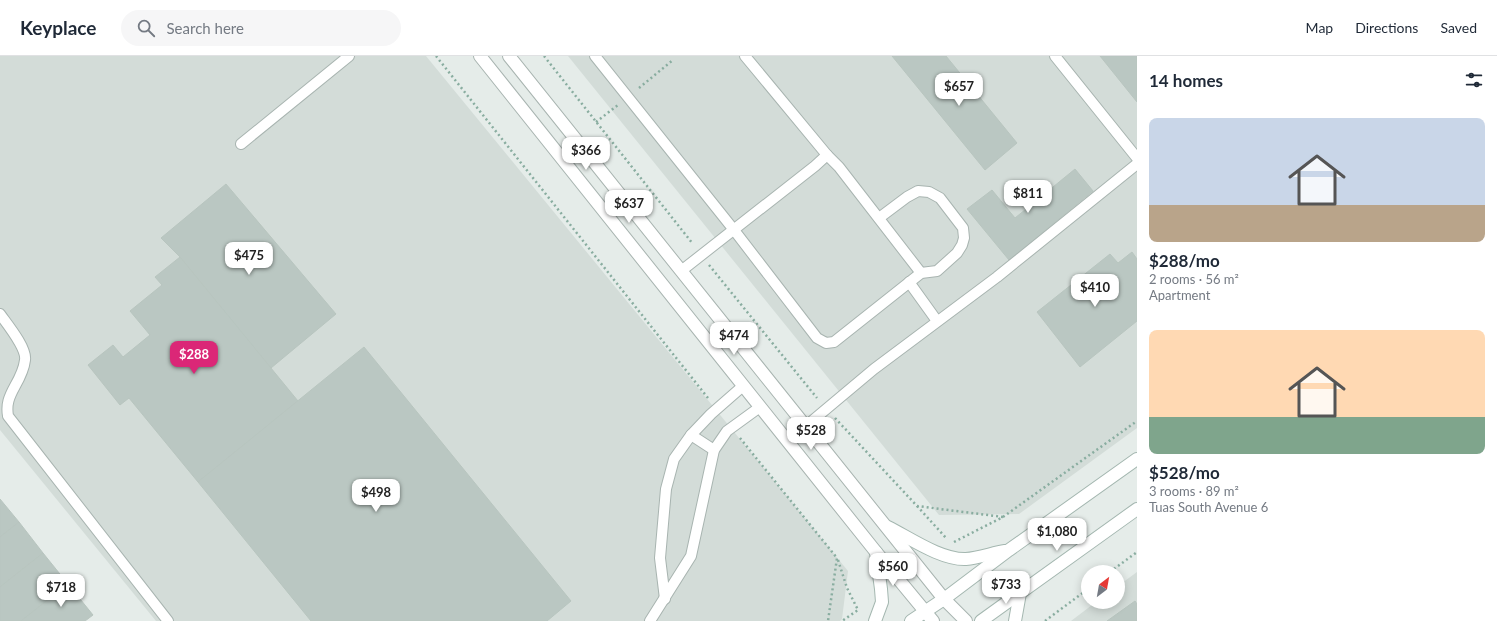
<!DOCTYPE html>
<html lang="en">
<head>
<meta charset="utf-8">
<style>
  :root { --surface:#fff; --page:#f6f6f7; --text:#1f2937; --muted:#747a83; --line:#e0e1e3; --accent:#db2777 }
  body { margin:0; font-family:Lato,sans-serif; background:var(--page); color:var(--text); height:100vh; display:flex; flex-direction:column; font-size:15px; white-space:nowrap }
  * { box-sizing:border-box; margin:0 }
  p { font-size:13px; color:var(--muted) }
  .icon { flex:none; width:22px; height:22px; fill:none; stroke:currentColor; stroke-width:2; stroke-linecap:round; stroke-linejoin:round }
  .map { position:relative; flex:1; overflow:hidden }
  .side { display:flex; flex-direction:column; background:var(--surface); width:360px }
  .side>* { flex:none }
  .needle { width:26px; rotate:31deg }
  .fabs { position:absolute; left:1081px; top:509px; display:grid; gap:8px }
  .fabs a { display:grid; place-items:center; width:44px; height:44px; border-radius:50%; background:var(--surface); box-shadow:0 2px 10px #0003; font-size:20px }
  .price { position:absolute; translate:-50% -34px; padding:0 9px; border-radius:8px; background:#fff; color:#222; font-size:13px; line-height:26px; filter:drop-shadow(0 1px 2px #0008) }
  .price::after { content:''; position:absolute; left:50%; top:24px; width:12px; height:9px; margin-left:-6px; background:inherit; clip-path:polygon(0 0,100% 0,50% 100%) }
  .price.current { background:var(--accent); color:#fff }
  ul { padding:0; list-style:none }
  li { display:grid; align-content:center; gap:8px; height:212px; padding:0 12px }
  li span { display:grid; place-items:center; height:124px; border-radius:8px; color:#555 }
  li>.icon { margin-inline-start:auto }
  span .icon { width:72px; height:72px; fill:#fffc; stroke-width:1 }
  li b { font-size:17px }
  h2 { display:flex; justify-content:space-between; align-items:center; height:48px; padding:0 12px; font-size:17px }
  header { display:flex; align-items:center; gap:24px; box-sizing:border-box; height:56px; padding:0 20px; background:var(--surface); border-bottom:1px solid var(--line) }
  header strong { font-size:19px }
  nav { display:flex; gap:22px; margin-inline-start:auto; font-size:14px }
  .search { width:280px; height:36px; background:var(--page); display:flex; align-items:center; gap:10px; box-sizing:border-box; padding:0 14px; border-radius:22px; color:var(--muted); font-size:15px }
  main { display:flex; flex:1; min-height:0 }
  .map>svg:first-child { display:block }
</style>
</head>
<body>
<header>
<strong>Keyplace</strong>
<div class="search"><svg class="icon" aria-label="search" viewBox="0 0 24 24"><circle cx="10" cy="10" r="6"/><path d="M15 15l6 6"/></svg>Search here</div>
<nav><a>Map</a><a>Directions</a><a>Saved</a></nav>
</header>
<main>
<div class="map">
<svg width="1137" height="565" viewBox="0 0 1137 565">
  <rect width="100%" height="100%" fill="#e5ece9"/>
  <!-- built -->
  <g fill="#d3dcd8">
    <path d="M0 0H426L848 515 842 563 840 565H156L0 374Z"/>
    <path d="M568 0H1137V372L1019 458 939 459Z"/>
    <path d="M1137 516V565H1071L1096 546H1118V530Z"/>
  </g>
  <!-- building -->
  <g fill="#bac7c2" stroke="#b8c5bf">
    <path d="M892 0H946L1017 87 985 114Z"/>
    <path d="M1100 0H1137V46Z"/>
    <path d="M1075 113 1093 135 1009 204 967 153 992 134 1015 162Z"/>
    <path d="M226 128 336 258 271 312 180 201 161 182Z"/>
    <path d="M1132 196 1137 203V265L1080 311 1037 256 1110 198 1118 207Z"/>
    <path d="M180 201 298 345 198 426 129 342 120 349 88 309 113 289 123 301 150 279 130 255 162 229 155 221Z"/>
    <path d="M364 291 571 545 547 565H311L198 426Z"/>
    <path d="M0 443 19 466 0 481Z"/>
    <path d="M19 466 43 497 0 531V481Z"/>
    <path d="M43 497 68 528 21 565H0V531Z"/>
    <path d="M68 528 93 559 85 565H21Z"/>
    <path d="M1135 545 1137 548V565H1107Z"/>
  </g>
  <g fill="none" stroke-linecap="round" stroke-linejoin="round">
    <defs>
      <g id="lane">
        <path d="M595 0 734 174 817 282 826 287 834 286 921 217 937 215 957 197 962 189 964 182 963 172 940 142 929 136 918 135 907 141 879 162"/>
        <path d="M745 0 827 99 839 111 921 217"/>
        <path d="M1055 0 1137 102"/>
        <path d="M241 88 349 0"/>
        <path d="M681 215 815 110 827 99"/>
        <path d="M909 226 937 265"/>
        <path d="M0 258C7 268 27 292 25 304 24 313 19 323 15 330 9 341 6 348 8 360L168 565"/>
        <path d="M806 370 874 313 997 221 1137 108"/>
        <path d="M691 379 714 394"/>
        <path d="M665 543 660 502 666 433 674 403 691 379 711 358 743 330"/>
        <path d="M650 565 691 500 714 394 727 375 760 351"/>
      </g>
      <g id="street">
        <path d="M480 0 876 496 933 565"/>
        <path d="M509 0 944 543 966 565"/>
      </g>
      <g id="secondary">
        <path d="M888 471C910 482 941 504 966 503 978 502 993 497 1005 495"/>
        <path d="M875 565 882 546 881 533 876 496"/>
        <path d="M911 565 944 543 1009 494 1137 403"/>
        <path d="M981 565 1137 453"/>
        <path d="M1015 565 1020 537"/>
      </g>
    </defs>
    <!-- lane casing -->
    <use href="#lane" stroke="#a8b4b0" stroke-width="12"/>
    <!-- street casing -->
    <use href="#street" stroke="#a8b4b0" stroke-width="14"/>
    <!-- secondary casing -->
    <use href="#secondary" stroke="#a4b7b0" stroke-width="14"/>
    <!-- path -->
    <g stroke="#89ada0" stroke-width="2.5" stroke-dasharray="2 3" stroke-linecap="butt">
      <path d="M436 0 708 342"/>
      <path d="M544 0 693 188"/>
      <path d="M639 32 673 4"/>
      <path d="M596 66 618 49"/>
      <path d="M709 209 817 342"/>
      <path d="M835 362 917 450 1003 461"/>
      <path d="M740 382 837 502 828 565"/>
      <path d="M917 450 947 483"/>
      <path d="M954 486 1003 461 1137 365"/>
      <path d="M838 504 847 532 858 554 842 565"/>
      <path d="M1110 516 1137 496"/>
      <path d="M1045 565 1088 533"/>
    </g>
    <!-- lane -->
    <use href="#lane" stroke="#fff" stroke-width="10"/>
    <!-- street -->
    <use href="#street" stroke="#fff" stroke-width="12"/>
    <!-- secondary -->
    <use href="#secondary" stroke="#fff" stroke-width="12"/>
  </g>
</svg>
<div class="fabs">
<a><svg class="needle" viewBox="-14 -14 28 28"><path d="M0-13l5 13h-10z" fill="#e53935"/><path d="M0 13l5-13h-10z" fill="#747a83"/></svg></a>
</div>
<b class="price" style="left:959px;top:51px">$657</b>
<b class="price" style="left:586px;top:115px">$366</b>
<b class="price" style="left:1028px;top:158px">$811</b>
<b class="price" style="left:629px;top:168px">$637</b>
<b class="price" style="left:249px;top:220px">$475</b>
<b class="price" style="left:1095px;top:252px">$410</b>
<b class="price" style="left:734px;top:300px">$474</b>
<b class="price current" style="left:194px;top:319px">$288</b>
<b class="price" style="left:811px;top:395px">$528</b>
<b class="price" style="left:376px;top:457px">$498</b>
<b class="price" style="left:1057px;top:496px">$1,080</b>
<b class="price" style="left:893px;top:531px">$560</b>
<b class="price" style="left:1006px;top:549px">$733</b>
<b class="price" style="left:61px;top:552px">$718</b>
</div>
<section class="side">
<h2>14 homes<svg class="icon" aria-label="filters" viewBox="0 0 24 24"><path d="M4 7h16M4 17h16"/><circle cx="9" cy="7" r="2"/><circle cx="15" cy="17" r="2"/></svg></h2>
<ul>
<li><span style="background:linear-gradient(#c9d6e8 70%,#b9a48a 0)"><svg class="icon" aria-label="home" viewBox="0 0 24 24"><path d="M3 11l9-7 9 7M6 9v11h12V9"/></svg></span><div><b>$288/mo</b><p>2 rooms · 56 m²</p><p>Apartment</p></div></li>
<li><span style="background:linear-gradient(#ffd9b3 70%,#7fa58c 0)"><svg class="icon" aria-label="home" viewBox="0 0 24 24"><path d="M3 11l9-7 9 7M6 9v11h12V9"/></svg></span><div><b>$528/mo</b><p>3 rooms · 89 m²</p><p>Tuas South Avenue 6</p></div></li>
</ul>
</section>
</main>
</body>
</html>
